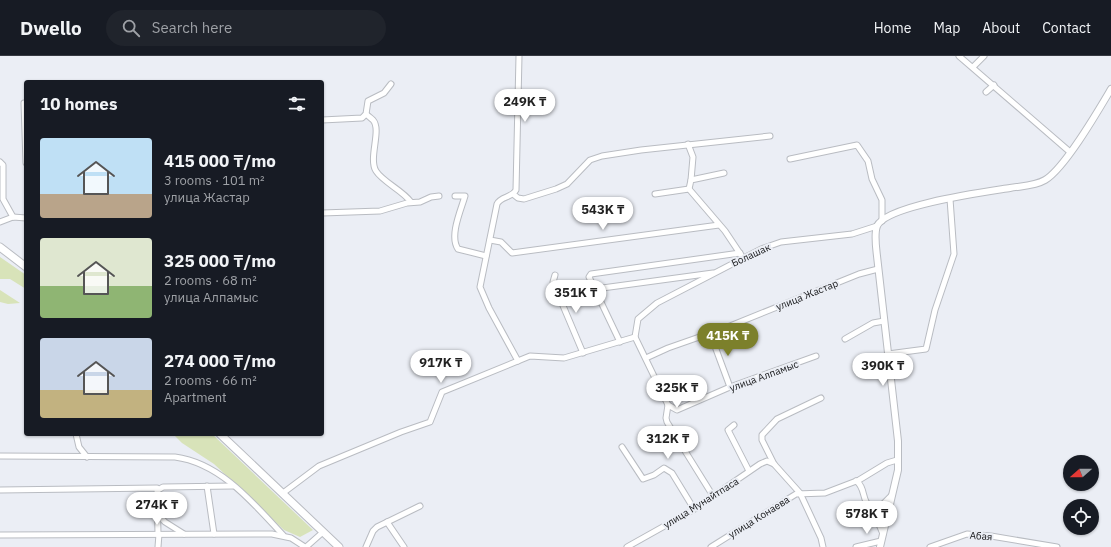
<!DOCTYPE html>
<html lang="en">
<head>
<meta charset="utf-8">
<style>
  :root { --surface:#171b24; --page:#20242c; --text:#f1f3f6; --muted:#9ea1a6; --line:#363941; --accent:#7c802b }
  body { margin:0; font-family:"IBM Plex Sans",sans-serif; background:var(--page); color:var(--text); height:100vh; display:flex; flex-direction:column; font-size:15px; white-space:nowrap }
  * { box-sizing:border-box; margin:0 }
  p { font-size:13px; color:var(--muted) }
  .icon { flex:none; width:22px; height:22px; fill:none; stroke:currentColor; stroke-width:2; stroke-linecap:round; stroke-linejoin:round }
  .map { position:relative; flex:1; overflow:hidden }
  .sheet { position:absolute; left:24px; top:24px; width:300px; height:356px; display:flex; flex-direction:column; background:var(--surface); border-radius:4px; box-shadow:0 1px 3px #0004 }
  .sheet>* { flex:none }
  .needle { width:26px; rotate:249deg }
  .fabs { position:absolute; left:1063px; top:399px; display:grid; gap:8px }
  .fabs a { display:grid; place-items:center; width:36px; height:36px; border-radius:50%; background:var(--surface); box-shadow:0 1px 3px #0004; font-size:20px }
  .price { position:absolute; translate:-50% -34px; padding:0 9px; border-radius:14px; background:#fff; color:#222; font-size:13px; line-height:26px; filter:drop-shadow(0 1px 2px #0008) }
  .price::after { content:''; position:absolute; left:50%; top:24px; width:12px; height:9px; margin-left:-6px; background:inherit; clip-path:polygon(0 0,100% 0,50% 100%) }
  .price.on { background:var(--accent); color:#fff }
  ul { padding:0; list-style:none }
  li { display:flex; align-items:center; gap:12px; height:100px; padding:0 16px }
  li span { display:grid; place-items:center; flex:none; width:112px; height:80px; border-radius:4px; color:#555 }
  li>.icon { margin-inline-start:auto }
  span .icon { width:48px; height:48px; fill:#fffc; stroke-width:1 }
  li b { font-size:17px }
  h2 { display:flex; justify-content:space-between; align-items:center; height:48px; padding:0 16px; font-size:17px }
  header { display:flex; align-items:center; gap:24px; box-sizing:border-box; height:56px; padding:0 20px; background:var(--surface); border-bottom:1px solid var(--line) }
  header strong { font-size:19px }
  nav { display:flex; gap:22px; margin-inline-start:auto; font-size:14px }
  .search { width:280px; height:36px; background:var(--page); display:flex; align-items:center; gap:10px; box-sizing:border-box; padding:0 14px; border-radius:22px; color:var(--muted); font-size:15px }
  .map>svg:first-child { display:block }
</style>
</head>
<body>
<header>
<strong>Dwello</strong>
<div class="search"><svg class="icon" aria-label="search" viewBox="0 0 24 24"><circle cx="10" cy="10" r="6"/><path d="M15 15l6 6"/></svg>Search here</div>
<nav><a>Home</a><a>Map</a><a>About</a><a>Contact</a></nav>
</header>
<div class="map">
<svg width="1111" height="491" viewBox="0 0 1111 491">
  <rect width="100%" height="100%" fill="#ebeef5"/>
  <!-- green -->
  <g fill="#d8e3b9">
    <path d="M0 201 26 219V233L10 223H0Z"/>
    <path d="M0 234 20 247 8 248 0 246Z"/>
    <path d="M173 378H212L313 474 300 481 284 474 214 408 182 387Z"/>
  </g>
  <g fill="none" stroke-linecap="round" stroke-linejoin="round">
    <defs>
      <g id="minor">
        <path d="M959 0 1070 96"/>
        <path d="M973 11 984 0"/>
        <path d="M986 36 994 29"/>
        <path d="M24 47 26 107"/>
        <path d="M366 58C368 60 371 62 373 64 382 74 368 102 376 115 383 126 402 134 411 146"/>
        <path d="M322 64 362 62 366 58 368 45 384 37 391 28"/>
        <path d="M688 88 693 101 691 124"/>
        <path d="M790 103 857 89 868 105 872 123 882 144V165"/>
        <path d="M0 106 3 109V143L13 161"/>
        <path d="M689 133 691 124 724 117"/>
        <path d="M513 138 518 142 524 143 556 133 567 128 590 104 602 100 641 94 770 80"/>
        <path d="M655 138 689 133 725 175 741 199"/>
        <path d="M455 140H465C461 154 449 180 458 193L486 200"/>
        <path d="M322 157 380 155 407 147 420 146 431 141 439 140"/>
        <path d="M0 166 13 161 26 162"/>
        <path d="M490 184 501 186 512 197 719 169"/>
        <path d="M555 219 553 226 583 297"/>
        <path d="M595 233 713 217"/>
        <path d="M710 277 730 331"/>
        <path d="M845 283 873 267 884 265"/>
        <path d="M620 286 589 221 591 218 740 197"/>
        <path d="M888 298 926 293 935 254 954 198 950 143"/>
        <path d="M646 302 668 292 725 272 859 218 878 213"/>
        <path d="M518 305 489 252 480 231 497 148C501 140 512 142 516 134L519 0"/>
        <path d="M821 342 777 363 762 379V384L774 408 800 437 821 482 823 491"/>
        <path d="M668 349 677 354 730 331 816 300"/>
        <path d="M734 369 728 374 749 415"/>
        <path d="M76 378 79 391 87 401"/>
        <path d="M622 391 643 423 654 419 664 412 672 417 694 453"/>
        <path d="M0 400 175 401C221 407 254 448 283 479"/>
        <path d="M856 425C866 431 861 446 872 452L880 451 892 439"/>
        <path d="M207 430 214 478"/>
        <path d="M0 434 157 432 158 478"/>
        <path d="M158 434 163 431 233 430"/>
        <path d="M283 437 319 410 401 376 430 366 442 336 530 300 564 302 635 281"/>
        <path d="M713 440 667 366 666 362 668 349 635 281 638 263 657 247 761 193 781 186 852 178 877 170"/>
        <path d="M872 452 883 478"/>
        <path d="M158 459 165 466 184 478"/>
        <path d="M387 466 404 491"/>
        <path d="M0 479 272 478 291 482 305 491"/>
        <path d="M158 491 159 478"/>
        <path d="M306 491 323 476"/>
        <path d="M366 491 373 475 377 471 420 450"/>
        <path d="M627 491 693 454 760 408 767 405 774 408"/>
        <path d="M711 491 796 438 825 437 859 424 887 407 897 404"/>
        <path d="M856 491 881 485"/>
        <path d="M930 491 967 478 991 480 1057 491"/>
      </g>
      <path id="tertiary" d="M880 491 898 414V385L877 200C876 191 874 178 877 170 887 149 985 136 1010 132 1021 130 1035 130 1045 124 1065 112 1098 55 1111 33"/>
      <g id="secondary">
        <path d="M0 191 26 211"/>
        <path d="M220 378 339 491"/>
      </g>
    </defs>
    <!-- minor casing -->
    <use href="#minor" stroke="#b9bcc2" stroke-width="7"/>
    <!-- tertiary casing -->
    <use href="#tertiary" stroke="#b9bcc2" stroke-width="8"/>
    <!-- secondary casing -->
    <use href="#secondary" stroke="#b9bcc2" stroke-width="9"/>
    <!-- minor -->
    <use href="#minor" stroke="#fff" stroke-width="5"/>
    <!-- tertiary -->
    <use href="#tertiary" stroke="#fff" stroke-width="6"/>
    <!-- secondary -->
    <use href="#secondary" stroke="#fff" stroke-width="7"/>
  </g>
  <g text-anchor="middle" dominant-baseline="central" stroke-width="4" stroke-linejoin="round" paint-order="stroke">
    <!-- street labels -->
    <g font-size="10" fill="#131416" stroke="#ebeef5">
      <text transform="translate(751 199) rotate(-25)">Болашак</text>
      <text transform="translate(807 239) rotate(-22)">улица Жастар</text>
      <text transform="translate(764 320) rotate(-20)">улица Алпамыс</text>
      <text transform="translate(701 447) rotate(-32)">улица Мунайтпаса</text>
      <text transform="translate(759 461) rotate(-32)">улица Конаева</text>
      <text transform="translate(981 480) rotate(4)">Абая</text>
    </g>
  </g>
</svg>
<div class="fabs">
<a><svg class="needle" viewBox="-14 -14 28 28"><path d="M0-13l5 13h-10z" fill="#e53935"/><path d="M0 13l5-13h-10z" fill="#9ea1a6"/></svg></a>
<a><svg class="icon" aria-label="locate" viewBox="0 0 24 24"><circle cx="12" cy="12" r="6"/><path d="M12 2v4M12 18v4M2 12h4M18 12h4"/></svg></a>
</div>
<b class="price" style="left:525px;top:67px">249K ₸</b>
<b class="price" style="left:603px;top:175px">543K ₸</b>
<b class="price" style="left:576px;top:258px">351K ₸</b>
<b class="price on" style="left:728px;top:301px">415K ₸</b>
<b class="price" style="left:441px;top:328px">917K ₸</b>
<b class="price" style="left:883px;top:331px">390K ₸</b>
<b class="price" style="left:677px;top:353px">325K ₸</b>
<b class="price" style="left:668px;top:404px">312K ₸</b>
<b class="price" style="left:157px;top:470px">274K ₸</b>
<b class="price" style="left:867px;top:479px">578K ₸</b>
<section class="sheet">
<h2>10 homes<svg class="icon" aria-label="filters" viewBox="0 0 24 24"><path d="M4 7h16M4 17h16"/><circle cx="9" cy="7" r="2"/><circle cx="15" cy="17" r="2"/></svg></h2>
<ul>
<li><span style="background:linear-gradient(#bfe0f5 70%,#b9a48a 0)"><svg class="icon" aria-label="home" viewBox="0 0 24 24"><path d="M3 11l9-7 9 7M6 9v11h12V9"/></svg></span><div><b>415 000 ₸/mo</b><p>3 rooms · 101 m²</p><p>улица Жастар</p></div></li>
<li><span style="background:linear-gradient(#dfe7d0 60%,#8fb573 0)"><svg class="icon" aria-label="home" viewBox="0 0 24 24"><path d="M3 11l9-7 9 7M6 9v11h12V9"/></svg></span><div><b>325 000 ₸/mo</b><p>2 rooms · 68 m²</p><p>улица Алпамыс</p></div></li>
<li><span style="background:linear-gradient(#c9d6e8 65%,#c2b280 0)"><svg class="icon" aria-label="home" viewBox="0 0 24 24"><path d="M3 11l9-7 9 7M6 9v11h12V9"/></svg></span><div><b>274 000 ₸/mo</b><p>2 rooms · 66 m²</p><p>Apartment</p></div></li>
</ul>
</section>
</div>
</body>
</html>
